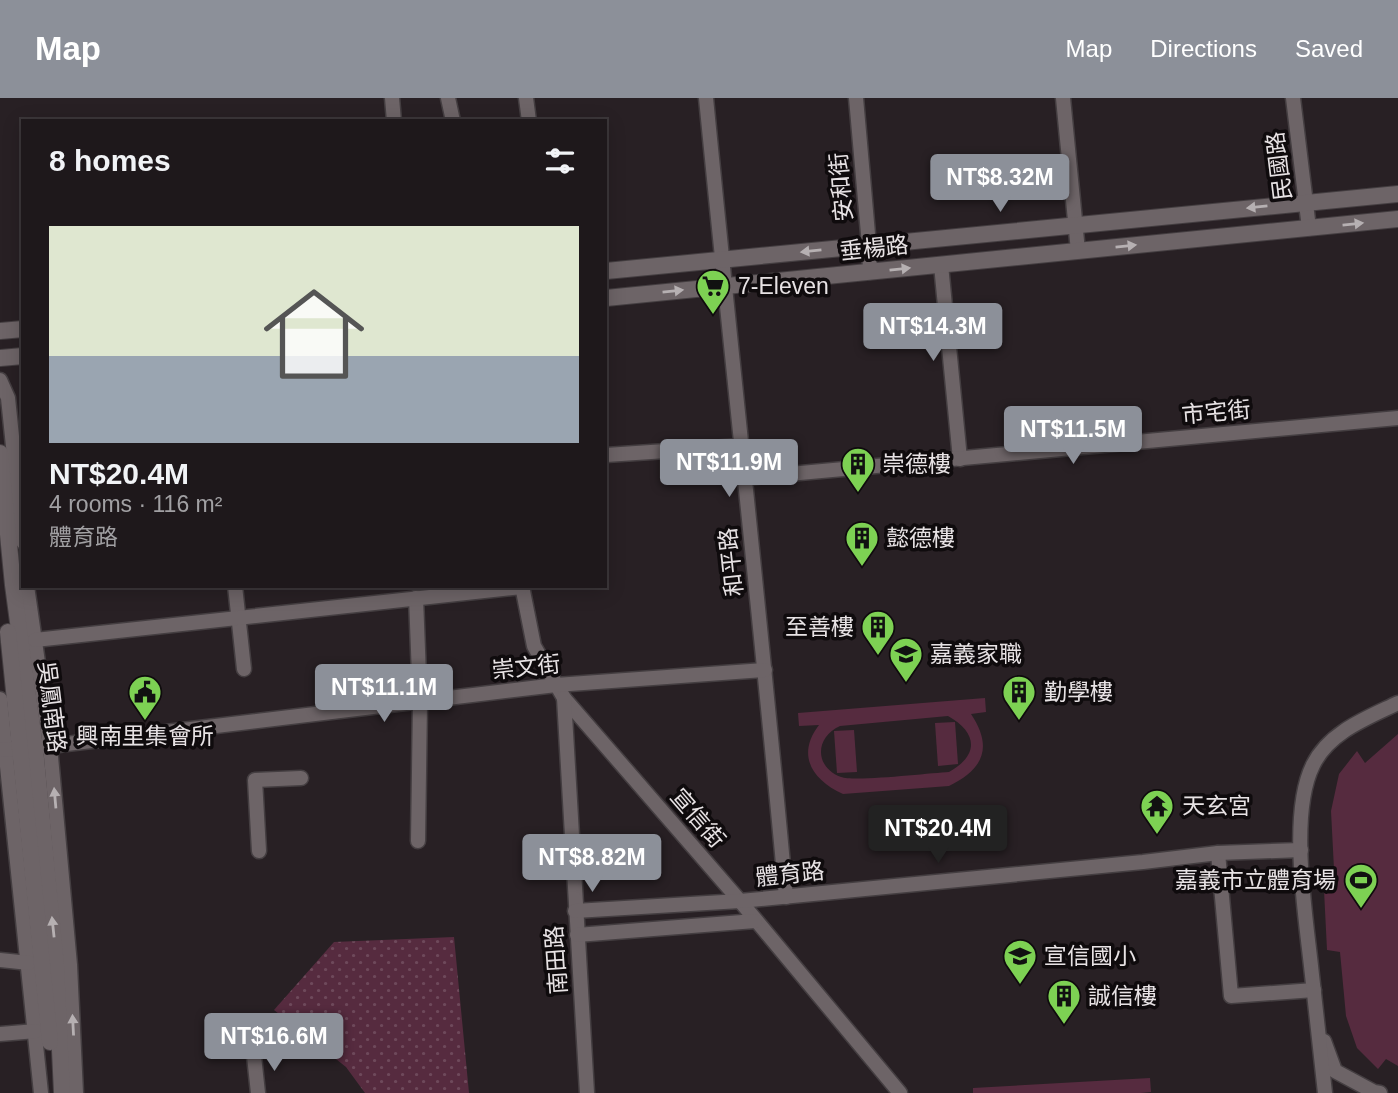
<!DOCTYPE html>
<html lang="en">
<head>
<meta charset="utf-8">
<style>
  :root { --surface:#1e181b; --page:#2b2528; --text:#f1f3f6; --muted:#a1a0a3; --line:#3c373a; --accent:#8c9099 }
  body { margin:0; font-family:Helvetica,"Noto Sans TC",sans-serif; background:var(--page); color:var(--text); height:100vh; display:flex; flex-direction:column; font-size:26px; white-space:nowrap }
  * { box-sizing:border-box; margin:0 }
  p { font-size:23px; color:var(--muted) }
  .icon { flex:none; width:38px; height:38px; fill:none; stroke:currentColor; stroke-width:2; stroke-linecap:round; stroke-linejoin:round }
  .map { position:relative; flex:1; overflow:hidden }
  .panel { position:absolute; left:21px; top:21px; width:586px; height:469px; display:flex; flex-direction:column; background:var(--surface); border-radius:0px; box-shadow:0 4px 18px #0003,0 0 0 2px var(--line) }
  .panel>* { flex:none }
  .price { position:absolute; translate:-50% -60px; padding:0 16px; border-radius:7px; background:var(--accent); color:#fff; font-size:23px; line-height:46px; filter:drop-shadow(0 2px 4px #0008) }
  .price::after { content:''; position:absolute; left:50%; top:42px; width:21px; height:16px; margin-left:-10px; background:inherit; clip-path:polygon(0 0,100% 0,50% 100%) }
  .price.active { background:#222; color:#fff }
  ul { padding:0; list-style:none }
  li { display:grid; align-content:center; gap:14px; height:371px; padding:0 28px }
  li+li { border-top:2px solid var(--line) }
  li span { display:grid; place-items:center; height:217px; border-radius:0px; color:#555 }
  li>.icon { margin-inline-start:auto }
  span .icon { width:126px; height:126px; fill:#fffc; stroke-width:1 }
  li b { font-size:30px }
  h2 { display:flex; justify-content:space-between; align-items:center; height:84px; padding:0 28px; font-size:30px }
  header { display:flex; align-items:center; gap:42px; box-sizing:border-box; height:98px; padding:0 35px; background:var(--accent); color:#fff }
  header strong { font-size:33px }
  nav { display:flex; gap:38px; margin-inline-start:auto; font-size:24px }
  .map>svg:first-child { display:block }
</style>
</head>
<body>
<header>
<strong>Map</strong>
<nav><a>Map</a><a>Directions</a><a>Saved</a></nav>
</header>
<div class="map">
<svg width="1398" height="995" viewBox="0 0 1398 995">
  <defs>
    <pattern id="park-dots" width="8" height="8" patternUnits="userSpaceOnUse" patternTransform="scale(1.75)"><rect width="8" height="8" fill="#562b3f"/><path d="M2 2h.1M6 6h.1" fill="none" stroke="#6e495b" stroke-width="1.8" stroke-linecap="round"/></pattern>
  </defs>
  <rect width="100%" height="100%" fill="#282024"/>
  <!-- park -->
  <path fill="url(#park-dots)" d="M454 839 469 995H365L346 969 274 912 334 844Z"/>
  <!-- garden -->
  <g fill="#562b3f" fill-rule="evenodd">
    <path d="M985 600 986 614 971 616C993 649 984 671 949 688L843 696C812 682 796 657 819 627L799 628 798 615ZM948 618C977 634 980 657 949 674 930 675 855 684 841 679 814 669 815 639 840 628Z"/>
    <path d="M955 624 958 666 938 668 935 625Z"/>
    <path d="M854 632 857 674 837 675 834 633Z"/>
    <path d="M1398 636V968L1386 961 1378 971 1357 950 1346 918 1340 854 1327 852 1323 772 1334 771 1331 713 1339 676 1357 653 1365 665Z"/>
    <path d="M1150 980 1151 994 1141 995H973V990Z"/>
  </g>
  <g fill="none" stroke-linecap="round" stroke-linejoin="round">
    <defs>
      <g id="minor">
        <path d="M392 0 394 23"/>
        <path d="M448 0 453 23"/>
        <path d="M526 0 529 23"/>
        <path d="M706 0C732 266 762 532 786 799"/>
        <path d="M856 0 869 147 870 174"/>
        <path d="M1063 0 1078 153"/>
        <path d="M1293 0 1309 130"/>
        <path d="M941 167 960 361"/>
        <path d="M0 282 8 300 23 444"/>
        <path d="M606 357 741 348"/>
        <path d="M745 380 1398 320"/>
        <path d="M27 488 50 648 70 867 76 995"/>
        <path d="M235 488 244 571"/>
        <path d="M522 488 534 548 564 600 740 803 900 995"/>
        <path d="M416 500 420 604 418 743"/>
        <path d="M35 542 522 489"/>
        <path d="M564 600 587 995"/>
        <path d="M0 601 41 995"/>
        <path d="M0 652 50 648 556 587 765 572"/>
        <path d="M259 753 255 682 301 680"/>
        <path d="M1218 755 1231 898 1314 892"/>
        <path d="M575 813 740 803 1143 764 1218 755 1301 752"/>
        <path d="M577 837 755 823"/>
        <path d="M0 862 29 865"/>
        <path d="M0 936 36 933"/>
        <path d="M1324 943 1335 973 1374 994 1380 995"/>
        <path d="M254 958 258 995"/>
        <path d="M1325 995C1320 953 1316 910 1311 868 1305 813 1289 715 1313 667 1329 634 1367 620 1398 605"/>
      </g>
      <g id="tertiary">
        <path d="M606 173 1398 96"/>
        <path d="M606 200 1398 121"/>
        <path d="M0 233 23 231"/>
        <path d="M0 260 23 258"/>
        <path d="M0 355 13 487 35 650 56 867 62 995"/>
        <path d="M8 534 50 944"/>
      </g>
    </defs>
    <!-- minor casing -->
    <use href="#minor" stroke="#443e41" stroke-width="17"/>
    <!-- tertiary casing -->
    <use href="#tertiary" stroke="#443e41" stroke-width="18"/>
    <!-- minor -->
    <use href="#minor" stroke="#6d6467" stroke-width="14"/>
    <!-- tertiary -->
    <use href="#tertiary" stroke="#6d6467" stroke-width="16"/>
  </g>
  <!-- one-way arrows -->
  <defs><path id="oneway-solid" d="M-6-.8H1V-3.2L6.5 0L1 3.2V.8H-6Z" transform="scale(1.75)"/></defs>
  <g fill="#b6b0b2">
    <use href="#oneway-solid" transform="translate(1257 109) rotate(174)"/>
    <use href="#oneway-solid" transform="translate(1353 126) rotate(-6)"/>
    <use href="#oneway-solid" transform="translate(1126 148) rotate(-6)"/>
    <use href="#oneway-solid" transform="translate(811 153) rotate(174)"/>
    <use href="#oneway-solid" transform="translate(900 171) rotate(-6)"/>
    <use href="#oneway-solid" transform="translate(673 193) rotate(-6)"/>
    <use href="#oneway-solid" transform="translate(55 700) rotate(-95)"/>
    <use href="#oneway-solid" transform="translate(53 829) rotate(-96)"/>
    <use href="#oneway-solid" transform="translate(73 927) rotate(-93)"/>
  </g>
  <!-- icons -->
  <defs>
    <symbol id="supermarket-pin" viewBox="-11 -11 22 30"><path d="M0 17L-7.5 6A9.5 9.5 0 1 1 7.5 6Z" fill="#7dd153" stroke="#0f0b0d"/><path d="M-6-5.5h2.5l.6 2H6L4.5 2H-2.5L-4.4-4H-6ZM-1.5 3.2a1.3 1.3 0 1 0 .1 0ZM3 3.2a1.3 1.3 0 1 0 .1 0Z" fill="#111"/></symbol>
    <symbol id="building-pin" viewBox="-11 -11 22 30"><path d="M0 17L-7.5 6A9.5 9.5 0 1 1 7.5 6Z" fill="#7dd153" stroke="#0f0b0d"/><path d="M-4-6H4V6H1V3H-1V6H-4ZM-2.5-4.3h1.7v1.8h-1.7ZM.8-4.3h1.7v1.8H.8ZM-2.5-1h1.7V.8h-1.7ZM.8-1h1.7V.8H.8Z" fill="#111"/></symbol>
    <symbol id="school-pin" viewBox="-11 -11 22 30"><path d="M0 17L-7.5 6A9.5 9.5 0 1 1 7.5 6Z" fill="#7dd153" stroke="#0f0b0d"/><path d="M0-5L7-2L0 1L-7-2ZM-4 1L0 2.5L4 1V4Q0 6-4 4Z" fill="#111"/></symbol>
    <symbol id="civic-pin" viewBox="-11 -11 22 30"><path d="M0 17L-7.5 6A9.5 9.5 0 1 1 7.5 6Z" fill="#7dd153" stroke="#0f0b0d"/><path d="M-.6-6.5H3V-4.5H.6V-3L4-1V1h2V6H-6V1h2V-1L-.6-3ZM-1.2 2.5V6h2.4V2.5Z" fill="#111"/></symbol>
    <symbol id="temple-pin" viewBox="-11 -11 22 30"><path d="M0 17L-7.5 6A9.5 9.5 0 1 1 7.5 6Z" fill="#7dd153" stroke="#0f0b0d"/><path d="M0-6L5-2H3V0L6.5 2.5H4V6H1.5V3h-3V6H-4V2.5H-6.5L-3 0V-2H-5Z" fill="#111"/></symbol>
    <symbol id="stadium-pin" viewBox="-11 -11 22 30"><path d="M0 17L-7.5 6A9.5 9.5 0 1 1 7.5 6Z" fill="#7dd153" stroke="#0f0b0d"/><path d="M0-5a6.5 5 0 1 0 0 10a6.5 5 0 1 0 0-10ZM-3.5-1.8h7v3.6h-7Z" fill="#111"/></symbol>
  </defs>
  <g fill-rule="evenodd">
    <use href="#supermarket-pin" x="694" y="169" width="38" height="52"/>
    <use href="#building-pin" x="839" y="347" width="38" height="52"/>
    <use href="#building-pin" x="843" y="421" width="38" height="52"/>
    <use href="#building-pin" x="859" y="510" width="38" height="52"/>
    <use href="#school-pin" x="887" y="537" width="38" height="52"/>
    <use href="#civic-pin" x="126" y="575" width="38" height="52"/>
    <use href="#building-pin" x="1000" y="575" width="38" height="52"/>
    <use href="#temple-pin" x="1138" y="689" width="38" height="52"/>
    <use href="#stadium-pin" x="1342" y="763" width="38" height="52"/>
    <use href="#school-pin" x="1001" y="839" width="38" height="52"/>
    <use href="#building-pin" x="1045" y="879" width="38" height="52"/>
  </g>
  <g text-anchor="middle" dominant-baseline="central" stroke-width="7" stroke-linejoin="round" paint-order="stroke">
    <!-- street labels -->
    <g font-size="23" fill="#e7e2e4" stroke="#0f0b0d">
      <text transform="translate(1279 68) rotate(-97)">民國路</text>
      <text transform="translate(841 89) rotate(-95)">安和街</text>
      <text transform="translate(874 150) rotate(-6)">垂楊路</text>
      <text transform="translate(1216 314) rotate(-5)">市宅街</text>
      <text transform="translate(731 464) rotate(-96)">和平路</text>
      <text transform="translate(526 569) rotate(-6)">崇文街</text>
      <text transform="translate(52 609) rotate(83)">吳鳳南路</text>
      <text transform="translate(698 720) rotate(49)">宣信街</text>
      <text transform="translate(790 776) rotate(-6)">體育路</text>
      <text transform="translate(556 862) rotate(-94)">南田路</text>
    </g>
    <!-- poi labels -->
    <g font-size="23" fill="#e7e2e4" stroke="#0f0b0d" text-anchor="start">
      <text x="738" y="188">7-Eleven</text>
      <text x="882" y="366">崇德樓</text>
      <text x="886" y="440">懿德樓</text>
      <text x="854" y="529" text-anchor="end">至善樓</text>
      <text x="930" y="556">嘉義家職</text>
      <text x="1044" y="594">勤學樓</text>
      <text x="145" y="638" text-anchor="middle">興南里集會所</text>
      <text x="1182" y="708">天玄宮</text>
      <text x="1336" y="782" text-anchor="end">嘉義市立體育場</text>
      <text x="1044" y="858">宣信國小</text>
      <text x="1088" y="898">誠信樓</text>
    </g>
  </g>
</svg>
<b class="price" style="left:1000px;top:116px">NT$8.32M</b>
<b class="price" style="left:933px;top:265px">NT$14.3M</b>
<b class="price" style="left:1073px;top:368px">NT$11.5M</b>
<b class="price" style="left:729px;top:401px">NT$11.9M</b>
<b class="price" style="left:384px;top:626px">NT$11.1M</b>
<b class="price active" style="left:938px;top:767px">NT$20.4M</b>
<b class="price" style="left:592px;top:796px">NT$8.82M</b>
<b class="price" style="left:274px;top:975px">NT$16.6M</b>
<section class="panel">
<h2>8 homes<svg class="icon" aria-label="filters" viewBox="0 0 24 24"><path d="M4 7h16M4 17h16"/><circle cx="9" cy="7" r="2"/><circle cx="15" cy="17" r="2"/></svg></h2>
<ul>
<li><span style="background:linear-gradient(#dfe7d0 60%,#9aa5b1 0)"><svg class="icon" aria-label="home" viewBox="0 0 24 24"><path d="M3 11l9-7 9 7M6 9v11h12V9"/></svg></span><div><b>NT$20.4M</b><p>4 rooms · 116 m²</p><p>體育路</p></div></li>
</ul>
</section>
</div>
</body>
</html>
